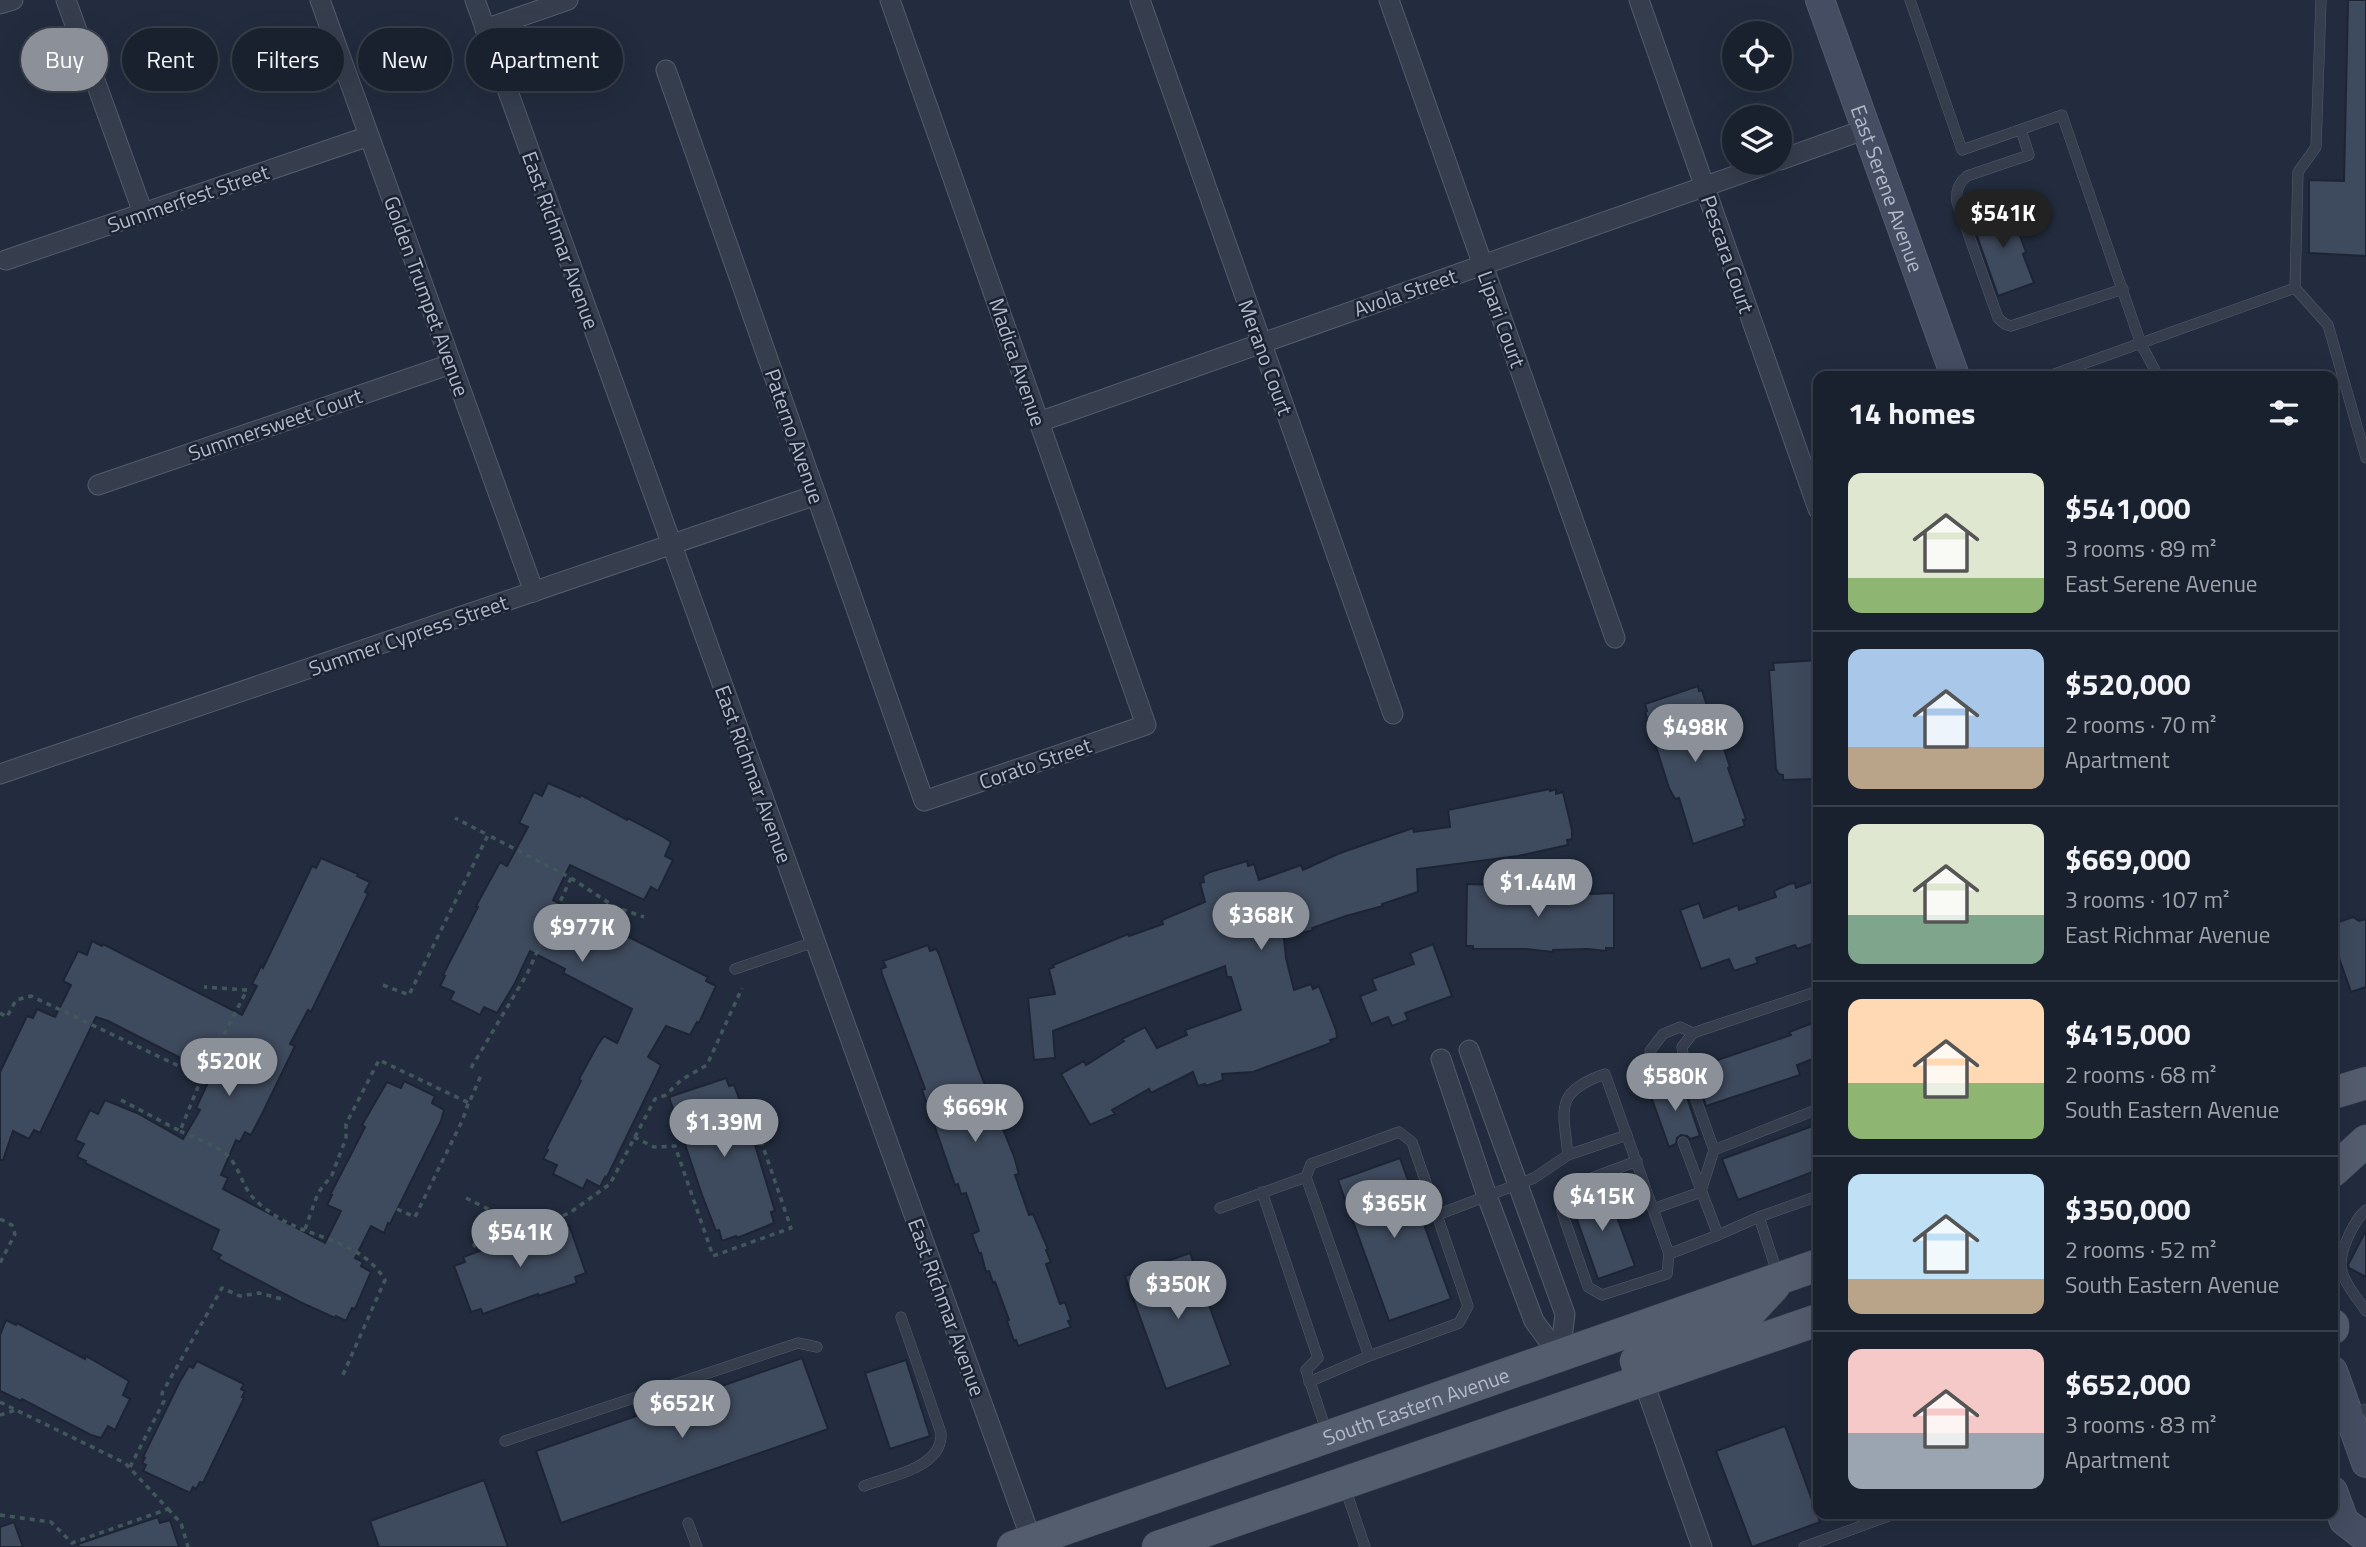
<!DOCTYPE html>
<html lang="en">
<head>
<meta charset="utf-8">
<style>
  :root { --surface:#1a212e; --page:#232936; --text:#f1f3f6; --muted:#9fa3aa; --line:#383e4a; --accent:#8c9099 }
  body { margin:0; font-family:"Titillium Web",sans-serif; background:var(--page); color:var(--text); height:100vh; display:flex; flex-direction:column; font-size:26px; white-space:nowrap }
  * { box-sizing:border-box; margin:0 }
  p { font-size:23px; color:var(--muted) }
  .icon { flex:none; width:38px; height:38px; fill:none; stroke:currentColor; stroke-width:2; stroke-linecap:round; stroke-linejoin:round }
  .map { position:relative; flex:1; overflow:hidden }
  .panel { position:absolute; left:1813px; top:371px; width:525px; height:1148px; display:flex; flex-direction:column; background:var(--surface); border-radius:14px; box-shadow:0 7px 28px #0002,0 0 0 2px var(--line) }
  .panel>* { flex:none }
  .top-card { position:absolute; left:21px; top:28px; width:665px; height:63px; display:flex; gap:14px }
  .tools { position:absolute; left:1722px; top:21px; display:grid; gap:14px }
  .tools a { display:grid; place-items:center; width:70px; height:70px; border-radius:50%; background:var(--surface); box-shadow:0 7px 28px #0002,0 0 0 2px var(--line); font-size:35px }
  .price { position:absolute; translate:-50% -60px; padding:0 16px; border-radius:24px; background:var(--accent); color:#fff; font-size:23px; line-height:46px; filter:drop-shadow(0 2px 4px #0008) }
  .price::after { content:''; position:absolute; left:50%; top:42px; width:21px; height:16px; margin-left:-10px; background:inherit; clip-path:polygon(0 0,100% 0,50% 100%) }
  .price.on { background:#222; color:#fff }
  ul { padding:0; list-style:none }
  li { display:flex; align-items:center; gap:21px; height:175px; padding:0 35px }
  li+li { border-top:2px solid var(--line) }
  li span { display:grid; place-items:center; flex:none; width:196px; height:140px; border-radius:14px; color:#555 }
  li>.icon { margin-inline-start:auto }
  span .icon { width:84px; height:84px; fill:#fffc; stroke-width:1 }
  li b { font-size:30px }
  h2 { display:flex; justify-content:space-between; align-items:center; height:84px; padding:0 35px; font-size:30px }
  .chip { padding:0 24px; border-radius:32px; background:var(--surface); box-shadow:0 7px 28px #0002,0 0 0 2px var(--line); font-size:24px; line-height:63px }
  .chip.on { background:var(--accent); color:#fff }
  .map>svg:first-child { display:block }
</style>
</head>
<body>
<div class="map">
<svg width="2366" height="1547" viewBox="0 0 2366 1547">
  <rect width="100%" height="100%" fill="#222c3e"/>
  <!-- building -->
  <g fill="#3e4a5d" stroke="#1d2535" stroke-width="2">
    <path d="M2348 0H2366V256L2309 253V180L2344 181Z"/>
    <path d="M2009 206 2026 252 2023 254 2034 283 1998 296 1971 219Z"/>
    <path d="M1818 660V779L1783 780V775L1779 774 1776 769 1769 670H1774L1773 663Z"/>
    <path d="M1698 686 1699 691 1702 690 1719 744 1722 743 1730 767 1728 768 1746 819 1743 820 1745 826 1693 844 1679 798 1675 799 1669 788 1645 712 1647 711 1645 704Z"/>
    <path d="M548 783 580 797 581 795 627 820 628 818 662 836 671 842 665 856 673 860 658 891 651 887 644 900 570 865 553 900 589 919 591 914 608 923 607 925 617 931 708 977 706 981 716 986 699 1023 697 1022 690 1035 666 1026 648 1057 661 1065 657 1074 606 1179 605 1177 600 1187 587 1180 583 1189 553 1174 557 1165 543 1159 548 1150 546 1149 581 1081 579 1079 597 1046 604 1036 617 1043 632 1009 563 973 565 969 530 951 515 983 497 1013 484 1007 480 1015 450 1000 454 992 440 986 445 976 443 975 478 907 476 906 500 862 507 866 528 827 519 823 534 792 542 796Z"/>
    <path d="M1550 789V791L1556 789V794L1563 792 1572 830V839L1567 840 1568 845 1518 856 1417 869 1418 892 1382 904 1383 906 1346 916 1312 928 1313 930 1284 938 1286 958 1294 990 1311 984 1313 989 1319 986 1336 1030 1337 1038 1330 1040 1331 1043 1253 1072 1222 1074 1223 1080 1206 1086 1205 1084 1198 1086 1193 1072 1151 1093 1149 1089 1112 1110 1115 1114 1090 1125 1061 1074 1084 1061 1086 1065 1124 1041 1122 1039 1145 1027 1157 1048 1187 1035 1185 1030 1241 1010 1231 977H1227L1225 966 1053 1031 1055 1058 1034 1060 1028 998 1055 994 1049 969 1054 967 1053 965 1128 934 1129 936 1163 924 1162 920 1205 902 1200 883 1204 882 1203 876 1210 872 1247 861 1248 866 1254 864 1259 880 1301 865 1303 870 1340 853 1413 828 1414 832 1450 827 1448 810Z"/>
    <path d="M321 858 358 874 357 876 370 882 365 892 368 894 311 1012 308 1010 290 1044 295 1046 262 1114 251 1135 245 1132 240 1142 236 1140 221 1175 228 1178 223 1189 325 1243 341 1211 327 1205 332 1195H330L365 1127 362 1125 387 1082 401 1088 404 1081 435 1096 432 1103 444 1110 441 1121 390 1224 388 1223 384 1233 371 1226 355 1258 363 1262 361 1266 371 1272 355 1309 352 1308 346 1321 336 1316 335 1318 300 1302 218 1259 221 1255 211 1250 219 1230 85 1163 86 1161 77 1157 84 1144 75 1140 90 1110 98 1114 105 1100 137 1113 183 1139 200 1110 196 1108 212 1074 108 1021 96 1017 40 1133 34 1130 29 1139 13 1131 3 1160H0V1072L27 1016 33 1018 37 1009 55 1017 71 985 63 981 78 951 87 955 92 941 102 946 103 944 242 1015 257 986 252 984 261 966 263 968 312 866 316 868Z"/>
    <path d="M1814 881 1818 892V942L1797 949 1795 945 1756 958 1758 963 1734 971 1729 959 1701 969 1680 910 1699 903 1704 918 1738 905 1739 910 1776 897 1774 891 1789 884 1795 883 1796 888Z"/>
    <path d="M1467 884 1554 887 1566 889V895L1614 893V948H1606V951L1588 949 1553 950V952L1526 949H1473V946H1466Z"/>
    <path d="M2353 917 2359 921 2366 919V987L2351 992 2339 958 2333 960V924Z"/>
    <path d="M1433 944 1452 996 1405 1013 1408 1020 1392 1026 1388 1017 1371 1024 1360 996 1376 990 1372 979 1414 964 1410 953Z"/>
    <path d="M928 945 930 951 936 949 939 954 979 1070 1014 1156 1019 1174 1015 1175 1029 1215 1033 1214 1048 1249 1046 1250 1051 1262 1046 1264 1060 1304 1065 1302 1071 1320 1068 1321 1071 1327 1018 1346 1016 1340 1014 1341 1007 1321 1009 1320 995 1282 993 1283 989 1271 986 1272 981 1253H979L972 1234 979 1231 966 1193 961 1194 958 1184 955 1185 922 1090 925 1089 882 974 881 969 886 967 883 961Z"/>
    <path d="M1818 1021V1057L1797 1065 1800 1075 1706 1106 1694 1068 1791 1035 1789 1032Z"/>
    <path d="M726 1078 729 1086 734 1085 749 1125 775 1211 771 1212 774 1223 737 1238 736 1236 722 1241 719 1230 716 1231 702 1195 669 1097Z"/>
    <path d="M1681 1080 1700 1136 1690 1139 1687 1136 1681 1135 1677 1138 1676 1144 1669 1147 1649 1091 1655 1089 1664 1093 1668 1090 1669 1084Z"/>
    <path d="M1818 1124V1170L1738 1200 1722 1159Z"/>
    <path d="M1400 1158 1451 1299 1389 1321 1338 1180Z"/>
    <path d="M1606 1187 1635 1266 1598 1279 1570 1200Z"/>
    <path d="M557 1223 559 1229 569 1225 586 1273 575 1277 577 1283 538 1296V1294L483 1314 481 1309 471 1312 454 1266 465 1262 463 1257Z"/>
    <path d="M2366 1230V1277L2349 1268 2348 1265Z"/>
    <path d="M1190 1253 1231 1365 1166 1389 1125 1276Z"/>
    <path d="M6 1320 16 1325 17 1323 85 1359 86 1356 129 1381 123 1395 130 1399 115 1430 108 1426 101 1438 91 1435 22 1399 21 1401 0 1391V1335Z"/>
    <path d="M802 1358 828 1429 561 1523 536 1451Z"/>
    <path d="M906 1360 930 1436 890 1449 865 1373Z"/>
    <path d="M197 1361 244 1384 241 1389 245 1391 242 1397 244 1398 203 1483 200 1482 196 1489 193 1487 190 1493 143 1471 146 1465 142 1463 145 1458 143 1457 179 1383 189 1366 193 1368Z"/>
    <path d="M1785 1426 1820 1522 1752 1547 1716 1451Z"/>
    <path d="M484 1480 508 1547H379L370 1521Z"/>
    <path d="M158 1517 160 1523 170 1520 179 1547H79L78 1544Z"/>
    <path d="M14 1522 23 1547H0V1527Z"/>
  </g>
  <g fill="none" stroke-linecap="round" stroke-linejoin="round">
    <defs>
      <g id="lane">
        <path d="M1910 0 1962 150 2062 115 2141 344 2158 376"/>
        <path d="M2321 0 2316 147 2298 172 2295 288 2328 325 2366 458"/>
        <path d="M2021 130 2029 155 1967 176C1958 184 1956 190 1957 202L1998 318 2005 324 2011 326 2123 289"/>
        <path d="M2049 376 2295 288"/>
        <path d="M735 969 814 942"/>
        <path d="M1662 1086 1650 1051 1663 1034 1680 1027 1693 1033"/>
        <path d="M1683 1142 1718 1235 1759 1217 1818 1196"/>
        <path d="M1714 1150 1685 1068 1682 1047 1693 1033 1818 991"/>
        <path d="M1568 1155C1563 1108 1554 1092 1605 1074L1669 1254 1667 1274 1602 1295 1588 1287 1562 1212 1563 1195 1573 1185 1637 1161"/>
        <path d="M1306 1177 1369 1356"/>
        <path d="M1701 1191 1714 1150 1818 1109"/>
        <path d="M1262 1192 1318 1358 1306 1370 1327 1433"/>
        <path d="M1220 1208 1306 1177 1311 1164 1399 1132 1412 1142 1468 1306 1459 1323 1369 1356 1309 1382"/>
        <path d="M1653 1209 1701 1192"/>
        <path d="M2366 1210C2354 1220 2340 1250 2341 1266 2342 1281 2358 1299 2366 1311"/>
        <path d="M1437 1215 1534 1178 1568 1155 1627 1135"/>
        <path d="M1759 1217 1778 1275"/>
        <path d="M1669 1254 1718 1235"/>
        <path d="M2350 1416 2366 1409"/>
        <path d="M505 1441 798 1343 817 1347"/>
        <path d="M864 1486C890 1476 943 1468 941 1433L901 1317"/>
        <path d="M1345 1488 1365 1547"/>
        <path d="M688 1523 697 1547"/>
        <path d="M1804 1547 1894 1514"/>
      </g>
      <g id="street">
        <path d="M66 0 143 213"/>
        <path d="M320 0 534 592"/>
        <path d="M475 0 1034 1547"/>
        <path d="M1140 0 1393 714"/>
        <path d="M1389 0 1615 638"/>
        <path d="M1639 0 1818 509"/>
        <path d="M0 4 13 0"/>
        <path d="M485 29 568 0"/>
        <path d="M666 70 924 801 1146 725 890 0"/>
        <path d="M1780 160 1866 129"/>
        <path d="M6 260 369 136"/>
        <path d="M1039 422 1771 163"/>
        <path d="M98 485 451 364"/>
        <path d="M0 774 816 495"/>
        <path d="M1469 1050 1565 1314 1560 1356"/>
        <path d="M1441 1059 1487 1196 1534 1321 1560 1356"/>
        <path d="M1643 1380 1702 1547"/>
      </g>
      <g id="secondary">
        <path id="s1" d="M1820 0 1955 376"/>
        <path d="M2333 1371 2366 1463"/>
        <path d="M2333 1491 2344 1521 2366 1538"/>
      </g>
      <g id="primary">
        <path d="M2333 1093 2366 1083"/>
        <path d="M2333 1171 2366 1141"/>
        <path d="M2333 1325V1328"/>
        <path d="M1643 1380 1636 1361 1646 1352 1729 1322 1750 1312 1774 1286"/>
        <path id="s2" d="M1013 1547 1818 1265"/>
        <path d="M1158 1547 1818 1320"/>
      </g>
    </defs>
    <!-- lane casing -->
    <use href="#lane" stroke="#545c6c" stroke-width="11"/>
    <!-- street casing -->
    <use href="#street" stroke="#545c6c" stroke-width="21"/>
    <!-- secondary casing -->
    <use href="#secondary" stroke="#545c6c" stroke-width="30"/>
    <!-- primary casing -->
    <use href="#primary" stroke="#3f4757" stroke-width="33"/>
    <!-- path -->
    <g stroke="#42575c" stroke-width="3.5" stroke-dasharray="5 5" stroke-linecap="butt">
      <path d="M571 878 615 907 644 917"/>
      <path d="M383 985 409 995 488 835 455 818"/>
      <path d="M0 1013 7 1017 16 1000 31 996 202 1077 247 990 204 987"/>
      <path d="M471 1068 527 974 571 878 488 835"/>
      <path d="M121 1100 180 1131 202 1077"/>
      <path d="M180 1131C195 1138 216 1145 228 1156 238 1166 242 1183 250 1194 255 1201 263 1207 270 1212 307 1240 359 1237 385 1280L342 1377"/>
      <path d="M634 1137 654 1147 675 1146 713 1256 791 1228 748 1103"/>
      <path d="M466 1198 496 1213 474 1245 477 1249 488 1242 539 1227 571 1212 610 1184 655 1099 666 1095 681 1080 707 1065 742 988"/>
      <path d="M397 1209 415 1217 463 1119 469 1101"/>
      <path d="M0 1219 12 1225 15 1234 0 1263"/>
      <path d="M305 1229 318 1193 332 1175 346 1138V1124L379 1060 469 1103 482 1073"/>
      <path d="M0 1402 16 1410 0 1415"/>
      <path d="M130 1467 164 1401 162 1393 222 1288 240 1296 259 1293 282 1299"/>
      <path d="M168 1509 181 1523 188 1547"/>
      <path d="M0 1515 51 1522 72 1543 168 1509 125 1463 16 1410"/>
    </g>
    <!-- lane -->
    <use href="#lane" stroke="#363e4e" stroke-width="10"/>
    <!-- street -->
    <use href="#street" stroke="#363e4e" stroke-width="19"/>
    <!-- secondary -->
    <use href="#secondary" stroke="#444d61" stroke-width="28"/>
    <!-- primary -->
    <use href="#primary" stroke="#545d6e" stroke-width="32"/>
  </g>
  <g text-anchor="middle" dominant-baseline="central" stroke-width="5" stroke-linejoin="round" paint-order="stroke">
    <!-- street labels -->
    <g font-size="21" fill="#b2b9c9" stroke="#1b2333">
      <text stroke="none"><textPath href="#s1" startOffset="200">East Serene Avenue</textPath></text>
      <text transform="translate(188 198) rotate(-19)">Summerfest Street</text>
      <text transform="translate(561 240) rotate(70)">East Richmar Avenue</text>
      <text transform="translate(1728 254) rotate(71)">Pescara Court</text>
      <text transform="translate(1405 292) rotate(-19)">Avola Street</text>
      <text transform="translate(427 296) rotate(70)">Golden Trumpet Avenue</text>
      <text transform="translate(1502 319) rotate(70)">Lipari Court</text>
      <text transform="translate(1266 357) rotate(70)">Merano Court</text>
      <text transform="translate(1018 362) rotate(71)">Madica Avenue</text>
      <text transform="translate(275 424) rotate(-19)">Summersweet Court</text>
      <text transform="translate(795 436) rotate(71)">Paterno Avenue</text>
      <text transform="translate(408 635) rotate(-19)">Summer Cypress Street</text>
      <text transform="translate(1035 763) rotate(-19)">Corato Street</text>
      <text transform="translate(754 774) rotate(70)">East Richmar Avenue</text>
      <text transform="translate(947 1307) rotate(70)">East Richmar Avenue</text>
      <text stroke="none"><textPath href="#s2" startOffset="427">South Eastern Avenue</textPath></text>
    </g>
  </g>
</svg>
<div class="tools">
<a><svg class="icon" aria-label="locate" viewBox="0 0 24 24"><circle cx="12" cy="12" r="6"/><path d="M12 2v4M12 18v4M2 12h4M18 12h4"/></svg></a>
<a><svg class="icon" aria-label="layers" viewBox="0 0 24 24"><path d="M12 4l9 5-9 5-9-5zM3 14l9 5 9-5"/></svg></a>
</div>
<b class="price on" style="left:2003px;top:250px">$541K</b>
<b class="price" style="left:1695px;top:764px">$498K</b>
<b class="price" style="left:1538px;top:919px">$1.44M</b>
<b class="price" style="left:1261px;top:952px">$368K</b>
<b class="price" style="left:582px;top:964px">$977K</b>
<b class="price" style="left:229px;top:1098px">$520K</b>
<b class="price" style="left:1675px;top:1113px">$580K</b>
<b class="price" style="left:975px;top:1144px">$669K</b>
<b class="price" style="left:724px;top:1159px">$1.39M</b>
<b class="price" style="left:1602px;top:1233px">$415K</b>
<b class="price" style="left:1394px;top:1240px">$365K</b>
<b class="price" style="left:520px;top:1269px">$541K</b>
<b class="price" style="left:1178px;top:1321px">$350K</b>
<b class="price" style="left:682px;top:1440px">$652K</b>
<div class="top-card">
<a class="chip on">Buy</a>
<a class="chip">Rent</a>
<a class="chip">Filters</a>
<a class="chip">New</a>
<a class="chip">Apartment</a>
</div>
<section class="panel">
<h2>14 homes<svg class="icon" aria-label="filters" viewBox="0 0 24 24"><path d="M4 7h16M4 17h16"/><circle cx="9" cy="7" r="2"/><circle cx="15" cy="17" r="2"/></svg></h2>
<ul>
<li><span style="background:linear-gradient(#dfe7d0 75%,#8fb573 0)"><svg class="icon" aria-label="home" viewBox="0 0 24 24"><path d="M3 11l9-7 9 7M6 9v11h12V9"/></svg></span><div><b>$541,000</b><p>3 rooms · 89 m²</p><p>East Serene Avenue</p></div></li>
<li><span style="background:linear-gradient(#a9c7e8 70%,#b9a48a 0)"><svg class="icon" aria-label="home" viewBox="0 0 24 24"><path d="M3 11l9-7 9 7M6 9v11h12V9"/></svg></span><div><b>$520,000</b><p>2 rooms · 70 m²</p><p>Apartment</p></div></li>
<li><span style="background:linear-gradient(#dfe7d0 65%,#7fa58c 0)"><svg class="icon" aria-label="home" viewBox="0 0 24 24"><path d="M3 11l9-7 9 7M6 9v11h12V9"/></svg></span><div><b>$669,000</b><p>3 rooms · 107 m²</p><p>East Richmar Avenue</p></div></li>
<li><span style="background:linear-gradient(#ffd9b3 60%,#8fb573 0)"><svg class="icon" aria-label="home" viewBox="0 0 24 24"><path d="M3 11l9-7 9 7M6 9v11h12V9"/></svg></span><div><b>$415,000</b><p>2 rooms · 68 m²</p><p>South Eastern Avenue</p></div></li>
<li><span style="background:linear-gradient(#bfe0f5 75%,#b9a48a 0)"><svg class="icon" aria-label="home" viewBox="0 0 24 24"><path d="M3 11l9-7 9 7M6 9v11h12V9"/></svg></span><div><b>$350,000</b><p>2 rooms · 52 m²</p><p>South Eastern Avenue</p></div></li>
<li><span style="background:linear-gradient(#f6c9c9 60%,#9aa5b1 0)"><svg class="icon" aria-label="home" viewBox="0 0 24 24"><path d="M3 11l9-7 9 7M6 9v11h12V9"/></svg></span><div><b>$652,000</b><p>3 rooms · 83 m²</p><p>Apartment</p></div></li>
</ul>
</section>
</div>
</body>
</html>
